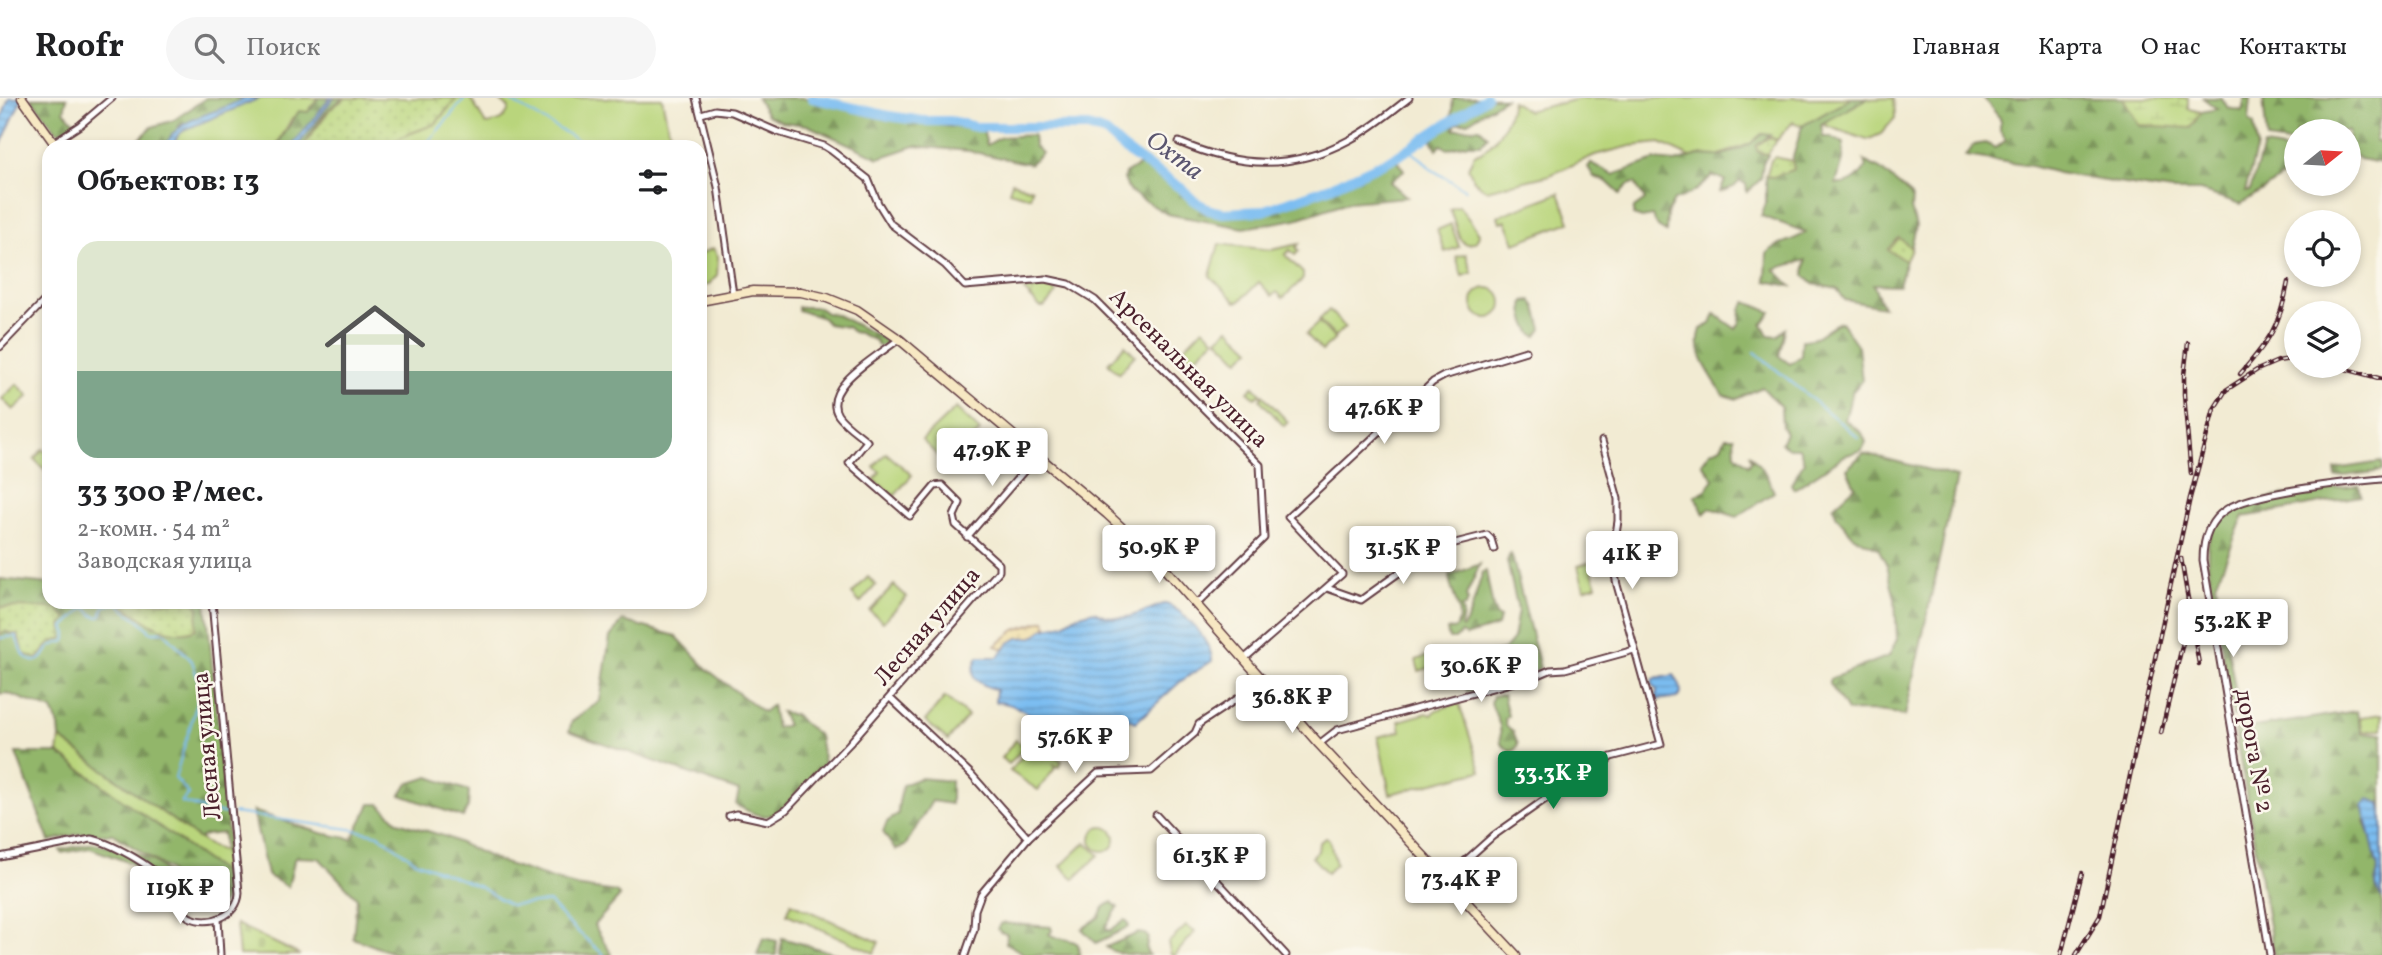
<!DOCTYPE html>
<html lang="ru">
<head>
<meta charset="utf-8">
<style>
  :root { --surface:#fff; --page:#f6f6f6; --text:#202124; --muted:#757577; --line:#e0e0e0; --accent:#0b8043 }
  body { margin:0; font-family:Vollkorn,serif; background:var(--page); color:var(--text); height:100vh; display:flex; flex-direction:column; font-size:26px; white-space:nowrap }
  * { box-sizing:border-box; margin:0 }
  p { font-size:23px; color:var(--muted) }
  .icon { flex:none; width:38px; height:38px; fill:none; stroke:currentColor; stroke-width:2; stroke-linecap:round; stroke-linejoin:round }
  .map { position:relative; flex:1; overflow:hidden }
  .details { position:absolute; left:42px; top:42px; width:665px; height:469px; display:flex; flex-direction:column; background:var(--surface); border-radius:21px; box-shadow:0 4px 10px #0003 }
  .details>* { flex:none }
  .needle { width:46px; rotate:72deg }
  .fabs { position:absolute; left:2284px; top:21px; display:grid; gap:14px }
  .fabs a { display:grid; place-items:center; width:77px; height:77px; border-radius:50%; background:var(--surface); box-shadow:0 4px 10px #0003; font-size:35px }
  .price { position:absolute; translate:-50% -60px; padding:0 16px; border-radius:7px; background:#fff; color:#222; font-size:23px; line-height:46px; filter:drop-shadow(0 2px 4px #0008) }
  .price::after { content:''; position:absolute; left:50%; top:42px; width:21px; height:16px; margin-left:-10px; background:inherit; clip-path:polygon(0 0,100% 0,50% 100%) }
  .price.on { background:var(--accent); color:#fff }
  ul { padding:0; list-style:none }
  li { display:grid; align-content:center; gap:14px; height:371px; padding:0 35px }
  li+li { border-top:2px solid var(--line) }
  li span { display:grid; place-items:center; height:217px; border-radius:21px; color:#555 }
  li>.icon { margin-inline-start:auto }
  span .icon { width:126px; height:126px; fill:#fffc; stroke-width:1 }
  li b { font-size:30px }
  h2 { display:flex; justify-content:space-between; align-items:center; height:84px; padding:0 35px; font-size:30px }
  header { display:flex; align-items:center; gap:42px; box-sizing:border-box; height:98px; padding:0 35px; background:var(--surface); border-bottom:2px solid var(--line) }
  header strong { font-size:33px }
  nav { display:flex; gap:38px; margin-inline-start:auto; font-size:24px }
  .search { width:490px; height:63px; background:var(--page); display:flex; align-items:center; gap:18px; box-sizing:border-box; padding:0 24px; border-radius:38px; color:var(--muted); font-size:26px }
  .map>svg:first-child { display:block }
</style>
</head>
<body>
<header>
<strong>Roofr</strong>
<div class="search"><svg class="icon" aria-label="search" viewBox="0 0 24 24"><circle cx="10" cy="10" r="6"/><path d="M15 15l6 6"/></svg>Поиск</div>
<nav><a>Главная</a><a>Карта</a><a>О нас</a><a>Контакты</a></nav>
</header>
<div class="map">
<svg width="2382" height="857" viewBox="0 0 2382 857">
  <defs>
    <pattern id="forest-firs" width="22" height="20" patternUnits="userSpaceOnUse" patternTransform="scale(1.75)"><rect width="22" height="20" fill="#92b66b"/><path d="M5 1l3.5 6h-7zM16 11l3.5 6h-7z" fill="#799358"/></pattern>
    <pattern id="wetland-marsh" width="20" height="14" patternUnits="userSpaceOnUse" patternTransform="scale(1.75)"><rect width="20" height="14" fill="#b9d57b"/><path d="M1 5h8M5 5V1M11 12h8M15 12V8" fill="none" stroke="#a1b66a"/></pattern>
    <pattern id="sand-dots" width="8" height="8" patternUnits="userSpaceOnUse" patternTransform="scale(1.75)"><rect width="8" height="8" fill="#eeda9e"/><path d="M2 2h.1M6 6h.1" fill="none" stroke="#cebb88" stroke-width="1.8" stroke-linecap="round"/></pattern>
    <pattern id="cemetery-stones" width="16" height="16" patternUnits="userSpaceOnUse" patternTransform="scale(1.75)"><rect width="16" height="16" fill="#b9d57b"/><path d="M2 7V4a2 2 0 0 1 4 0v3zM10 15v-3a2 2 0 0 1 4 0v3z" fill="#a1b66a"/></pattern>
    <pattern id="garden-dots" width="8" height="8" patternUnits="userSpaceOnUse" patternTransform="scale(1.75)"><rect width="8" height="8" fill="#b9d57b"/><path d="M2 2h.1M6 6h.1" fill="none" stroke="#a1b66a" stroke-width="1.8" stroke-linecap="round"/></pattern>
    <pattern id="water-rules" width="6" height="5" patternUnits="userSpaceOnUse" patternTransform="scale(1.75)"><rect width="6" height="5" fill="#7bbdf1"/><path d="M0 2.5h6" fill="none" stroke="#6799c3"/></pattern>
  </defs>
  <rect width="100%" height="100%" fill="#fbf7ec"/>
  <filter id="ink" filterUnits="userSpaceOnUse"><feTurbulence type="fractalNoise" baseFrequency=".0143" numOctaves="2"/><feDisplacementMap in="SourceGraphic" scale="14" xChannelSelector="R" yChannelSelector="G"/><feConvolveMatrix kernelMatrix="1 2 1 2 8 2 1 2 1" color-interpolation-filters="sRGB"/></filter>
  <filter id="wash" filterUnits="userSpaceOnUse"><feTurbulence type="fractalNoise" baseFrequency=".00686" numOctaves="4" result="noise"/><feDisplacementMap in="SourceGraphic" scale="28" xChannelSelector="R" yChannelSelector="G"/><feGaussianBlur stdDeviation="1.57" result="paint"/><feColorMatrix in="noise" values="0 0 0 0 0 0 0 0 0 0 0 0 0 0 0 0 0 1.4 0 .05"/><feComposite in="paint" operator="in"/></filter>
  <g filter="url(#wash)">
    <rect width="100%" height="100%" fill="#f2ebd3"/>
    <!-- green -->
    <g fill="#b9d57b" stroke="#827a53" stroke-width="2">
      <path d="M260 0H318L308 15 292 20 276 49H172L178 37 186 31Z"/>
      <path d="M457 0H470L486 26C498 24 505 23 509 10L497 0H662L668 30 679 49H386L406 37 435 26Z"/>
      <path d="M1583 0H1852L1802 28 1793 24 1777 42 1762 36 1750 46 1717 58 1690 59 1660 45 1631 48 1595 57 1550 77 1486 92 1474 83 1468 70 1474 57C1495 50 1508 25 1512 3L1527 13Z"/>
      <path d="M1894 0 1895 20 1881 36 1867 42 1821 26 1865 1Z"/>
      <path d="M1012 84 1032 91 1030 99 1009 93Z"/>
      <path d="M1559 95 1570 124 1515 145 1506 123 1500 124 1498 118Z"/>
      <path d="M1459 108 1479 135C1478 144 1474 146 1465 146L1460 141 1450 111Z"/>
      <path d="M1451 126 1459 149 1445 154 1437 132Z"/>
      <path d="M1219 146 1271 152 1299 146 1296 150 1299 153 1295 157 1290 152 1285 157 1303 175V181L1283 200 1277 194 1272 198 1259 184 1240 203 1236 204 1210 178Z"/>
      <path d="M713 150 718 158 717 178 709 186 700 190V156Z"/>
      <path d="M1466 156 1472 175 1462 178 1456 159Z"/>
      <path d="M1032 190 1033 193 1034 190H1051L1057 195 1044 209H1040L1031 200 1032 197 1030 199 1024 193Z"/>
      <circle cx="1487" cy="205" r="15"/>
      <path d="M1329 212 1345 229 1335 239 1319 222Z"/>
      <path d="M1319 224 1335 241 1322 253 1306 236Z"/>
      <path d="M1203 230 1215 241 1192 262 1182 252Z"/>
      <path d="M1229 230 1251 251 1239 262 1218 241Z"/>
      <path d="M1125 247 1135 257 1119 275 1108 265Z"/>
      <path d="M17 286 29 298 13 312 2 301Z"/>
      <path d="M1254 288 1288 324 1284 328 1260 302 1262 299 1259 297 1255 300 1248 294Z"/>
      <path d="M956 310 980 333 947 367 922 342Z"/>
      <path d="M43 351 49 357V376L34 361Z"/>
      <path d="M886 355 912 377 894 398 874 382 880 374 874 369Z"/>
      <path d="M1590 464 1596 487 1584 491 1578 468Z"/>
      <path d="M868 479 876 487 860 505 852 496Z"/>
      <path d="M894 487 907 499 883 524 870 513Z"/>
      <path d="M1439 554 1442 566 1419 573 1416 562Z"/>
      <path d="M945 599 968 618 948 642 925 623Z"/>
      <path d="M1459 605 1481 673 1390 696 1378 639 1401 633 1399 623 1427 615 1432 617 1436 612Z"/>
      <path d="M2382 616V631L2363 634 2360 619Z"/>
      <path d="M60 640 199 741 212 749 224 753 225 777 58 655Z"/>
      <path d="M1016 642 1024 649 1009 666 1001 660Z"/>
      <path d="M1029 650 1043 660 1047 654 1062 663 1059 669 1053 666 1056 669 1038 692 1010 673Z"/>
      <circle cx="1103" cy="741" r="12"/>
      <path d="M1325 740 1329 741 1336 766 1327 775 1312 759 1318 753 1319 745Z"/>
      <path d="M1086 744 1099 757 1074 781 1061 768Z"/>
      <path d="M791 805 879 844 874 855 787 816Z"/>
      <path d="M1186 828 1195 834 1175 857H1171L1168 845Z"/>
    </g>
    <!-- forest -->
    <g fill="url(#forest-firs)" stroke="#6e6a4b" stroke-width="2">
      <path d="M31 0H67L64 13 76 26 65 32 57 33Z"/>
      <path d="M206 0H244L235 6 181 27 165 49H132L152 29 174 22Z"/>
      <path d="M318 0H346C326 7 314 32 303 49H276L299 13 308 14Z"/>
      <path d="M757 0H822L852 13 885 21 983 32 987 47 1001 39 1033 37 1034 48 1042 55 1030 66 969 53 915 48 879 60 807 27 783 24 767 17Z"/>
      <path d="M1453 0H1505L1468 24 1456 25 1454 31 1480 30 1488 38 1481 46H1464L1448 51 1441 47 1437 51 1430 39 1451 23Z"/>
      <path d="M1852 0H1868L1821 26 1823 39H1831L1843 45V62L1836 86C1851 87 1858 80 1866 69L1864 63 1880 71 1912 98 1911 111 1916 128 1911 150 1899 140 1889 152 1906 162 1899 187 1873 186 1883 209 1845 202 1837 191 1813 186 1804 177 1806 162 1774 171 1791 188 1766 183 1767 155C1780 142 1792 145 1806 134L1761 118 1766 105V78L1773 79 1794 71 1792 63 1802 28Z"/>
      <path d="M1983 0H2188V11L2201 14 2217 11 2203 0H2222L2228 10 2242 13 2245 0H2251L2249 22 2254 27 2257 48 2245 94 2250 93 2263 48C2276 50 2291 49 2293 65L2296 64V70L2241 106 2200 93H2172L2111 84 2058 75 2031 68 1966 58 1974 47 1985 45 1996 50 2006 42 2000 33V20Z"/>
      <path d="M2263 0H2382V12L2375 43 2382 45V65L2359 61 2353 56H2349L2348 33H2296V46L2267 42Z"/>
      <path d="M1762 36 1770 37 1756 48 1758 54 1768 57 1763 65 1761 81 1747 94 1746 86 1740 83 1734 89 1720 94 1725 82 1712 77C1701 90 1691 97 1674 102L1667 116 1666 134 1658 129 1652 118 1642 120 1633 117 1634 110 1645 102 1635 85 1628 87 1620 96 1606 83 1594 79 1588 69 1591 65 1613 77 1655 62 1675 64 1699 57 1717 58 1733 54 1750 46Z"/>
      <path d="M1396 60 1404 72 1390 84 1407 99 1348 104 1296 121 1244 130 1167 116 1129 93 1124 81 1125 76 1140 67C1151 74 1162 80 1172 87 1182 94 1191 104 1202 111 1249 137 1352 82 1396 60Z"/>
      <path d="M1531 202 1536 209 1542 231 1537 238 1532 236C1526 226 1521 215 1524 203Z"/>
      <path d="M1746 204 1771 214 1762 226 1768 237 1777 238 1785 231 1779 258 1790 266 1801 258 1802 242C1818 243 1827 228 1841 224L1858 248 1862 283 1852 294 1845 322 1862 335 1866 344 1862 352 1844 358 1794 391 1791 386 1804 364 1799 350H1789L1781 345 1786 335 1782 328 1781 309 1762 289 1737 301 1723 297C1711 275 1692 257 1701 231L1711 226 1715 216 1736 231 1740 224 1741 211Z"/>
      <path d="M798 209H818L826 215 835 216 880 239 886 244 882 248H878L876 243 859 235 853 234 847 229 828 226 823 220 798 212Z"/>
      <path d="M1726 339H1734L1735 356 1748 367 1752 362 1749 355 1765 375 1774 394 1737 419 1710 410 1704 416 1695 398 1706 392 1714 381 1702 365 1710 354 1721 349Z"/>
      <path d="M1863 355 1957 379 1905 618C1884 611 1869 614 1847 613L1830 586V581L1889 558 1897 541 1895 501 1887 467 1878 450 1854 439 1837 419 1833 409 1855 389 1847 371Z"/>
      <path d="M2382 364V373L2336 379 2335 371Z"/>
      <path d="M2359 387 2361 398 2243 419 2216 486 2240 617 2233 619 2208 466C2207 453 2207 439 2214 428 2233 397 2323 392 2359 387Z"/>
      <path d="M1510 456 1512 458 1540 570 1525 578 1467 593 1458 561 1462 562 1504 552 1513 541 1518 512 1507 463Z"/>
      <path d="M1480 466 1466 498 1468 503 1465 509H1461L1463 516 1461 529 1463 530C1474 513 1476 492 1483 474L1486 473 1493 510 1497 519 1500 520 1498 528 1466 538 1461 535 1455 541H1449L1447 532 1456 530C1465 513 1450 495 1449 478Z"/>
      <path d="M0 481 49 486V504H119L145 520 154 528 198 510 194 504H206L226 711 231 795C221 810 211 812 194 812L169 772 113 736H79L49 743 16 655H58L225 776 223 735 205 737 199 741 60 640 59 628 52 612 7 595 0 596V536L5 533 18 538 24 556 38 561 0 509Z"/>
      <path d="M623 523 676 538 708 572 763 614 772 607 776 630 787 627 781 614 794 617 819 638 824 666 778 715C762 723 751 714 736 707L739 693 569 633 572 623 600 603 610 539Z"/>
      <path d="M1499 597H1503L1508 618 1505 621 1506 628 1513 633 1518 646 1515 652 1511 654 1501 646 1500 628 1491 605 1493 598Z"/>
      <path d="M2357 613 2362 636 2382 635V714L2380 705 2365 723 2374 747 2378 770 2376 788 2382 801V857H2274L2235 632Z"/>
      <path d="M429 679 469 693 468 709 463 719 401 697 407 686Z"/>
      <path d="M920 680 951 683V706L932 703 905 748 895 752 883 734 887 724 898 716C897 706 902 697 902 687Z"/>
      <path d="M370 706H380L398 724 447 739 498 763 574 788 616 794 620 798 594 827 612 857H398L353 840 357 800 319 760 295 759 288 789 267 777 253 713 321 735 352 741Z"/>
      <path d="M93 745C113 751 144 753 160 768 172 779 179 795 187 809L179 817 158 781 133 766 90 750 62 755 60 752Z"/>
      <path d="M1112 804 1118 810 1106 828 1107 832H1111L1124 822 1127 823 1129 829 1096 845 1082 831 1099 819 1103 810Z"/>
      <path d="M1001 825 1051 829 1052 833 1049 836C1059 843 1069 839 1078 846L1080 857H1026L1006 845 1007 836 1000 834 998 830Z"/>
      <path d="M1138 835 1145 836 1148 839 1146 851 1149 857C1135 857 1115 857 1106 849Z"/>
      <path d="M763 840 777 843 776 857H757Z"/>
      <path d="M782 840 840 857H780Z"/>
    </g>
    <!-- wetland -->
    <path fill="url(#wetland-marsh)" stroke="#827a53" stroke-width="2" d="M2123 0H2188V11L2201 14 2191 30 2139 27Z"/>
    <!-- sand -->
    <path fill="url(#sand-dots)" stroke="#9c7c64" stroke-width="2" d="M1045 522 1048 530 1033 539 1018 540 1004 551 995 548 1015 532Z"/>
    <!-- cemetery -->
    <path fill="url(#cemetery-stones)" stroke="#827a53" stroke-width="2" d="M236 826 300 857H239Z"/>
    <!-- garden -->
    <g fill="url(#garden-dots)" stroke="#827a53" stroke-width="2">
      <path d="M346 0H457L435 26 406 37 386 49H303L330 11Z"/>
      <path d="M1768 40 1777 42 1767 56 1758 54 1756 48Z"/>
      <path d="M1775 59 1792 63 1794 71 1773 79 1766 78 1771 62Z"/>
      <path d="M1899 140 1911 150 1906 162 1888 152Z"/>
      <path d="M119 504H194L198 510 196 531C171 543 138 519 119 504Z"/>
      <path d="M0 509 57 510 67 521 61 527 63 540 50 545 38 561 24 556 18 537 5 533 0 536Z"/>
    </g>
    <!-- water -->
    <g fill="url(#water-rules)" stroke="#626e8e" stroke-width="2">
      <path d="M9 0H22L0 49V25Z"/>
      <path d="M244 0H260L186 31 178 37 172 49H165C177 17 217 17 244 0Z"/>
      <path d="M330 0H333L297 49H291Z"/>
      <path d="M1164 506C1180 507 1214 547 1212 563L1181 583 1136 624 1124 619 1118 630 1124 636C1103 637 1070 636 1051 628 1032 619 1015 604 995 604L996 592C976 584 967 581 978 559H998L1009 545 1018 540 1033 539 1044 531 1064 526 1076 518 1094 513C1122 528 1138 515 1164 506Z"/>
      <path d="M1674 577 1680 587 1681 596 1677 600 1656 602 1657 592 1652 585 1653 581Z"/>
      <path d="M2369 701 2380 705 2382 714V801L2376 788 2378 770 2363 707Z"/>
    </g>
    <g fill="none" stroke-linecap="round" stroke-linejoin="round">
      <!-- stream -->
      <g stroke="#7bbdf1" stroke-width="2">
        <path d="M505 0 590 49"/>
        <path d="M424 49 465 0"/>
        <path d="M1408 51 1423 62 1431 71 1466 92"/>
        <path d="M1755 254 1859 340"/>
        <path d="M0 540 16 538C19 548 27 572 42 560 45 557 46 553 49 550 53 546 60 545 65 543L67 536 64 529 85 509 94 518 100 519 104 508 118 505C130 520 140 518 150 534H164L192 563 201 591 175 680 189 696 181 704C196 708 210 715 226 715"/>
        <path d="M234 715 350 731 379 737 415 763 480 789 510 807 549 804 567 824 604 857"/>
      </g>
      <!-- river -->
      <path stroke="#7bbdf1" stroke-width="10" d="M812 0 889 18 923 23H950L976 29H1088L1106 35 1125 52 1182 91 1193 102 1209 112 1223 115 1263 113 1331 89 1398 58 1486 0"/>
    </g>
  </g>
  <g filter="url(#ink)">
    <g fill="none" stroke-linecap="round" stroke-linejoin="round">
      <defs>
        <g id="minor">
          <path d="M696 0 718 89 733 196"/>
          <path d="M701 16 715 12 732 14 778 34 824 48 832 53 868 81 878 105 891 126 945 167 965 188 1046 181 1069 186 1095 202 1260 367 1264 440 1196 507"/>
          <path d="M54 44 80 27 112 0"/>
          <path d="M1179 44C1240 70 1292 73 1351 41 1372 30 1391 14 1409 0"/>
          <path d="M0 249 49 198"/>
          <path d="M967 439 1036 359"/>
          <path d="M1327 490 1361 502 1407 469 1423 453 1487 437 1491 441 1494 451"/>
          <path d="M1244 561 1342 476 1288 419 1433 284 1444 278 1526 253"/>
          <path d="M890 600 971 676 1028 740"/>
          <path d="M1319 646 1337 632 1536 578 1550 572 1565 571 1634 552"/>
          <path d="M1156 717 1286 857"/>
          <path d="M729 718 736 716 768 723 786 712 849 646 999 473V466L956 427 954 418 960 405 942 387 935 388 910 418 849 365 867 343C858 335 845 327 838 317 820 288 882 256 899 241"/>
          <path d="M0 759 91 741C110 744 153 768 165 784 173 795 177 812 189 819 209 829 238 818 239 795L212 504"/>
          <path d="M1445 781 1493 738 1544 702 1580 684 1611 659 1661 646 1617 487 1612 462 1618 423V401L1602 343"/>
          <path d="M218 821 220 857"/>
          <path d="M965 857 974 831 975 812 981 796 1028 740 1098 675 1151 673 1195 635 1199 626 1264 583"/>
          <path d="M2270 857 2203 462C2203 442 2209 422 2227 411 2254 394 2347 384 2382 381"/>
        </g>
        <g id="secondary">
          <path d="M22 0 57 49"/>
          <path d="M700 203 753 193 801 194 827 200 857 212 899 241 1107 416 1157 462 1319 646 1516 857"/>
        </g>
      </defs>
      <!-- minor casing -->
      <use href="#minor" stroke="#633e44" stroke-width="9"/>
      <!-- secondary casing -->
      <use href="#secondary" stroke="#633e44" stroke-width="11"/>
      <!-- minor -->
      <use href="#minor" stroke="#fff" stroke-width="5"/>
      <!-- secondary -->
      <use href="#secondary" stroke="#f7e8c3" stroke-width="8"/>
      <defs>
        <g id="rail">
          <path d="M2188 245 2184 277V297L2191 376"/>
          <path d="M2335 268 2382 281"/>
          <path d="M2240 276C2269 243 2280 228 2288 184"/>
          <path d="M2181 460 2199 566"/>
          <path d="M2161 635 2185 536 2188 500"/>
          <path d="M2061 857 2082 775"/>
          <path d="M2076 857 2100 818 2170 490 2190 400 2214 311 2226 292 2257 272 2278 263 2296 260"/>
        </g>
      </defs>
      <!-- rail casing -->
      <use href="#rail" stroke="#4a1f2b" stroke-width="4.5"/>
      <!-- rail -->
      <use href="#rail" stroke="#fbf7ec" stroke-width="2" stroke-dasharray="5" stroke-linecap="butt"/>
    </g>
  </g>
  <g text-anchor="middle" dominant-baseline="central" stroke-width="5" stroke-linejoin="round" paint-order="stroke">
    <!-- street labels -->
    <g font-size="24" fill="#4a1f2b" stroke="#fbf7ec">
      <text transform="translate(1188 271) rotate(45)">Арсенальная улица</text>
      <text transform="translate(928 529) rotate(-49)">Лесная улица</text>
      <text transform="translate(208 648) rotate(-95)">Лесная улица</text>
      <text transform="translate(2253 653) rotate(80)">дорога № 2</text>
    </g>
    <!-- water labels -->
    <g font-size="26" font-style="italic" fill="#5b5670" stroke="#fbf7ec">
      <text transform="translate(1174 58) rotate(37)">Охта</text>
    </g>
  </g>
</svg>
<div class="fabs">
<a><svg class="needle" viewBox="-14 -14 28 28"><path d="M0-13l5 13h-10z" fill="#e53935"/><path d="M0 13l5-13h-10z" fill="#757577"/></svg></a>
<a><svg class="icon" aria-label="locate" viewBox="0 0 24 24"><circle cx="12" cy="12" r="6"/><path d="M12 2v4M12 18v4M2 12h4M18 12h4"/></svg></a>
<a><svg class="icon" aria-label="layers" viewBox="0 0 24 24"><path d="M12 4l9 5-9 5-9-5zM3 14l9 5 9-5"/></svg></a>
</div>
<b class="price" style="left:1384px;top:348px">47.6K ₽</b>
<b class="price" style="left:992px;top:390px">47.9K ₽</b>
<b class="price" style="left:1159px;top:487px">50.9K ₽</b>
<b class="price" style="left:1403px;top:488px">31.5K ₽</b>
<b class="price" style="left:1632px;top:493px">41K ₽</b>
<b class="price" style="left:2233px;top:561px">53.2K ₽</b>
<b class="price" style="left:1481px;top:606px">30.6K ₽</b>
<b class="price" style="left:1292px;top:637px">36.8K ₽</b>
<b class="price" style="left:1075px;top:677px">57.6K ₽</b>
<b class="price on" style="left:1553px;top:713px">33.3K ₽</b>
<b class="price" style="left:1211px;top:796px">61.3K ₽</b>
<b class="price" style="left:1461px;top:819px">73.4K ₽</b>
<b class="price" style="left:180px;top:828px">119K ₽</b>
<section class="details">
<h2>Объектов: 13<svg class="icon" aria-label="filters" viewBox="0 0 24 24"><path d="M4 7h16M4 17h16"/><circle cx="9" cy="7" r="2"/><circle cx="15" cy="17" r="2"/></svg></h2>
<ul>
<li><span style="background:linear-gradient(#dfe7d0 60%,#7fa58c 0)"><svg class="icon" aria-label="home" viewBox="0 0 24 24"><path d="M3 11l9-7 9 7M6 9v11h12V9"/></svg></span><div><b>33 300 ₽/мес.</b><p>2-комн. · 54 m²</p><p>Заводская улица</p></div></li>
</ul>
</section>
</div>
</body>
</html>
